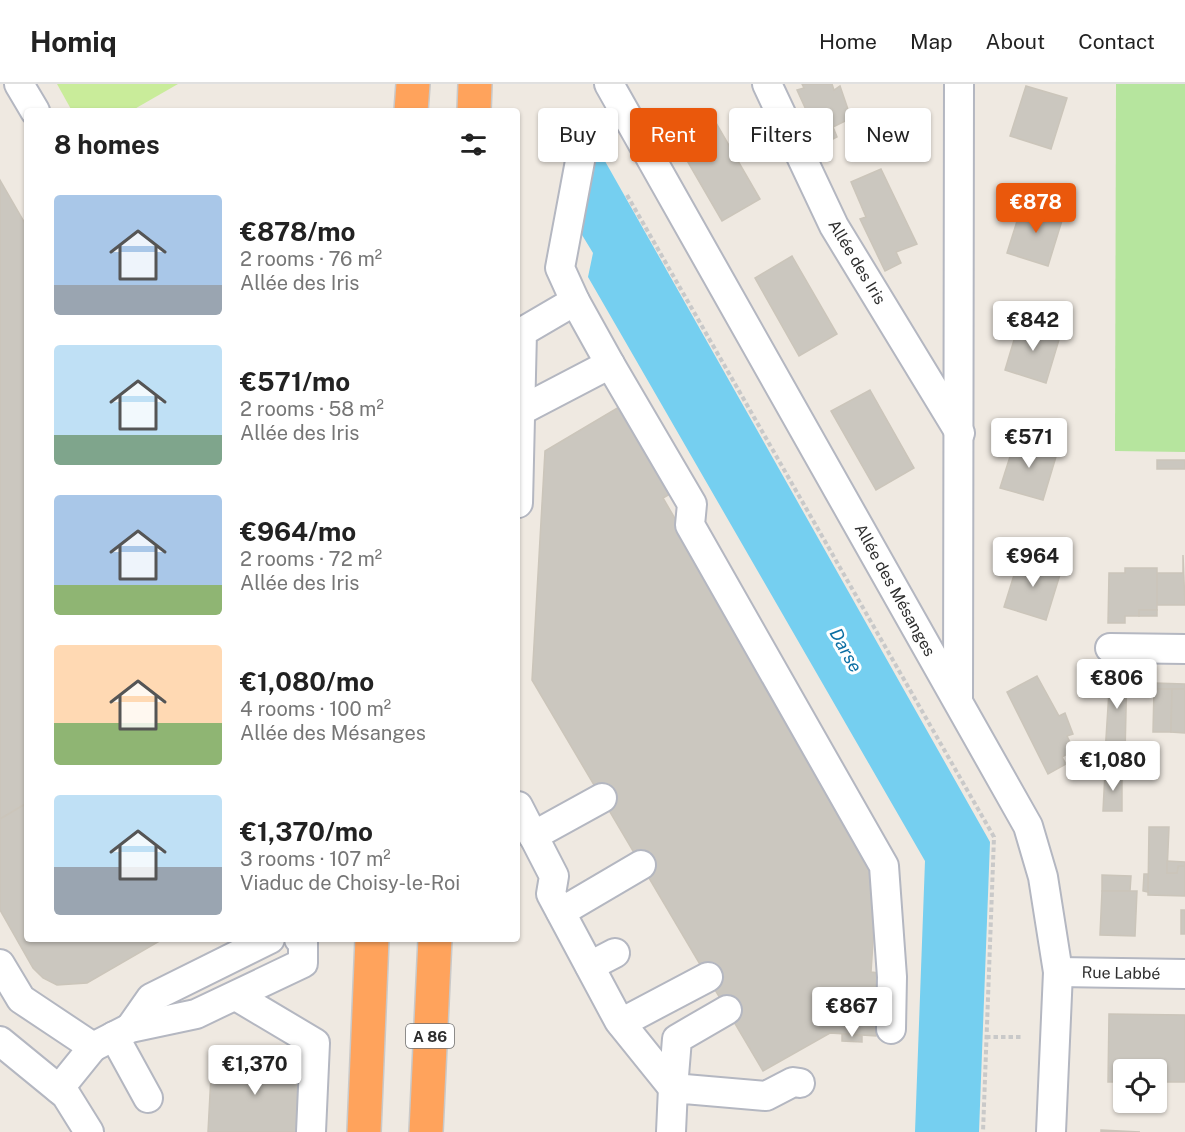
<!DOCTYPE html>
<html lang="en">
<head>
<meta charset="utf-8">
<style>
  :root { --surface:#fff; --page:#f6f6f6; --text:#222; --muted:#767676; --line:#e0e0e0; --accent:#ea580c }
  body { margin:0; font-family:"Public Sans",sans-serif; background:var(--page); color:var(--text); height:100vh; display:flex; flex-direction:column; font-size:22px; white-space:nowrap }
  * { box-sizing:border-box; margin:0 }
  p { font-size:20px; color:var(--muted) }
  .icon { flex:none; width:33px; height:33px; fill:none; stroke:currentColor; stroke-width:2; stroke-linecap:round; stroke-linejoin:round }
  .map { position:relative; flex:1; overflow:hidden }
  .drawer { position:absolute; left:24px; top:24px; width:496px; height:834px; display:flex; flex-direction:column; background:var(--surface); border-radius:6px; box-shadow:0 2px 4px #0004 }
  .drawer>* { flex:none }
  .banner { position:absolute; left:538px; top:24px; width:556px; height:54px; display:flex; gap:12px }
  .controls { position:absolute; left:1113px; top:975px; display:grid; gap:12px }
  .controls a { display:grid; place-items:center; width:54px; height:54px; border-radius:6px; background:var(--surface); box-shadow:0 2px 4px #0004; font-size:30px }
  .price { position:absolute; translate:-50% -51px; padding:0 14px; border-radius:6px; background:#fff; color:#222; font-size:20px; line-height:39px; filter:drop-shadow(0 2px 3px #0008) }
  .price::after { content:''; position:absolute; left:50%; top:36px; width:18px; height:14px; margin-left:-9px; background:inherit; clip-path:polygon(0 0,100% 0,50% 100%) }
  .price.active { background:var(--accent); color:#fff }
  ul { padding:0; list-style:none }
  li { display:flex; align-items:center; gap:18px; height:150px; padding:0 30px }
  li span { display:grid; place-items:center; flex:none; width:168px; height:120px; border-radius:6px; color:#555 }
  li>.icon { margin-inline-start:auto }
  span .icon { width:72px; height:72px; fill:#fffc; stroke-width:1 }
  li b { font-size:26px }
  h2 { display:flex; justify-content:space-between; align-items:center; height:72px; padding:0 30px; font-size:26px }
  .pill { padding:0 21px; border-radius:6px; background:var(--surface); box-shadow:0 2px 4px #0004; font-size:21px; line-height:54px }
  .pill.active { background:var(--accent); color:#fff }
  header { display:flex; align-items:center; gap:36px; box-sizing:border-box; height:84px; padding:0 30px; background:var(--surface); border-bottom:2px solid var(--line) }
  header strong { font-size:28px }
  nav { display:flex; gap:33px; margin-inline-start:auto; font-size:21px }
  .map>svg:first-child { display:block }
</style>
</head>
<body>
<header>
<strong>Homiq</strong>
<nav><a>Home</a><a>Map</a><a>About</a><a>Contact</a></nav>
</header>
<div class="map">
<svg width="1185" height="1048" viewBox="0 0 1185 1048">
  <rect width="100%" height="100%" fill="#efe9e1"/>
  <!-- green -->
  <path fill="#b6e59e" d="M1116 0H1185V368L1115 367Z"/>
  <!-- pitch -->
  <path fill="#c9ec9a" d="M57 0H178L131 27H72Z"/>
  <!-- water -->
  <path fill="#75cff0" d="M597 63 990 758 979 1048H915L925 777 588 193 593 169 579 146Z"/>
  <!-- building -->
  <g fill="#cbc7bf" stroke="#cbc5ba" stroke-width="1.5">
    <path d="M802 0H832L834 6 840 2 851 34 833 43 837 53 822 61 797 6 804 4Z"/>
    <path d="M1026 2 1067 14 1051 65 1010 52Z"/>
    <path d="M716 39 760 115 722 137 678 61Z"/>
    <path d="M881 85 917 160 896 168 901 179 885 187 860 135 866 133 851 98Z"/>
    <path d="M0 96 27 143V719L0 735Z"/>
    <path d="M1023 118 1064 130 1048 182 1007 169Z"/>
    <path d="M792 172 837 250 799 272 755 194Z"/>
    <path d="M1020 236 1061 249 1046 299 1005 286Z"/>
    <path d="M870 306 914 384 876 406 831 327Z"/>
    <path d="M619 323 670 410 663 414 878 782 871 888 879 889 876 952 830 949 763 987 532 596 545 367Z"/>
    <path d="M1016 354 1058 366 1043 416 1000 404Z"/>
    <rect x="1157" y="376" width="28" height="9"/>
    <path d="M1183 471 1185 521H1157L1156 489H1183Z"/>
    <path d="M1020 472 1062 484 1046 536 1004 523Z"/>
    <path d="M1125 484H1157V526H1139V532H1125V539H1108L1109 489H1125Z"/>
    <rect x="1139" y="526" width="18" height="6"/>
    <path d="M1107 582H1127L1125 671 1105 670 1109 607H1107Z"/>
    <path d="M1037 592 1059 632 1065 629 1073 650 1067 652 1074 666 1062 673 1066 680 1048 690 1007 608Z"/>
    <path d="M1154 599 1185 600V605H1154Z"/>
    <path d="M1154 605H1172L1171 648H1153Z"/>
    <path d="M1172 605H1185V649L1171 648Z"/>
    <path d="M1105 688 1122 689V727H1103Z"/>
    <path d="M27 719V855H163L87 899 57 901 43 894 33 884 0 826V735Z"/>
    <path d="M1149 743H1169L1167 789H1177L1178 782H1185V812L1148 811Z"/>
    <path d="M1167 777 1185 778V782H1178L1177 789H1167Z"/>
    <path d="M1144 790H1148V808L1143 807Z"/>
    <path d="M1102 791 1131 792 1130 807H1102Z"/>
    <path d="M1102 807H1137L1135 852 1100 851Z"/>
    <rect x="1181" y="826" width="4" height="24"/>
    <path d="M1109 930 1185 931V998H1156V986H1124V998H1108Z"/>
    <path d="M842 950 862 952V958L842 957Z"/>
    <path d="M212 972 302 978 299 1048H208Z"/>
    <path d="M1101 1046 1140 1048H1101Z"/>
  </g>
  <g fill="none" stroke-linecap="round" stroke-linejoin="round">
    <defs>
      <g id="minor">
        <path d="M19 0 35 27"/>
        <path d="M609 0 1028 742 1043 793 1058 888 1051 1048"/>
        <path d="M767 0 834 142 960 349"/>
        <path d="M610 280 692 420 690 441 884 782 892 893 891 945"/>
        <path d="M520 327 610 280 575 217"/>
        <path d="M518 419 522 248 575 217 560 184 583 61 555 56"/>
        <path d="M1110 564 1185 565"/>
        <path d="M958 616 959 0"/>
        <path d="M518 722 554 792 551 810 619 937 673 1004"/>
        <path d="M533 752 602 714"/>
        <path d="M561 828 641 781"/>
        <path d="M0 880 21 915 93 963 59 1005"/>
        <path d="M590 882 615 869"/>
        <path d="M1058 888 1185 890"/>
        <path d="M236 912 315 959 311 1048"/>
        <path d="M621 939 708 893"/>
        <path d="M130 944 151 914 270 855"/>
        <path d="M114 952 148 1014"/>
        <path d="M0 957 66 1011 89 1048"/>
        <path d="M93 963 130 944 196 930 303 879V858L299 855"/>
        <path d="M673 1004 677 955 727 926"/>
        <path d="M671 1048 673 1004 766 1012 793 998 800 999"/>
      </g>
      <g id="highway">
        <path d="M411 27 413 0"/>
        <path d="M474 27 475 0"/>
        <path d="M364 1048 372 855"/>
        <path d="M426 1048 435 855"/>
      </g>
    </defs>
    <!-- minor casing -->
    <use href="#minor" stroke="#b4b7c1" stroke-width="32"/>
    <!-- highway casing -->
    <use href="#highway" stroke="#c9c9c9" stroke-width="36"/>
    <!-- path -->
    <g stroke="#c9c9c9" stroke-width="4" stroke-dasharray="4.5 3" stroke-linecap="butt">
      <path d="M627 111 994 753 983 1048"/>
      <path d="M986 953H1022"/>
    </g>
    <!-- minor -->
    <use href="#minor" stroke="#fff" stroke-width="28"/>
    <!-- highway -->
    <use href="#highway" stroke="#ffa35c" stroke-width="33"/>
  </g>
  <g text-anchor="middle" dominant-baseline="central" stroke-width="6" stroke-linejoin="round" paint-order="stroke">
    <!-- shield labels -->
    <rect fill="#fff" stroke="#6d6d6d" stroke-width="1.5" x="406" y="940" width="48" height="24" rx="4.5"/>
    <g font-size="15" font-weight="bold" fill="#2e2e2e">
      <text x="430" y="952">A 86</text>
    </g>
    <!-- street labels -->
    <g font-size="16" fill="#2e2e2e" stroke="#fff">
      <text transform="translate(857 178) rotate(59)">Allée des Iris</text>
      <text transform="translate(895 506) rotate(61)">Allée des Mésanges</text>
      <text transform="translate(1121 889) rotate(1)">Rue Labbé</text>
    </g>
    <!-- water labels -->
    <g font-size="18" font-style="italic" fill="#0d6fa3" stroke="#fff">
      <text transform="translate(846 566) rotate(61)">Darse</text>
    </g>
  </g>
</svg>
<div class="controls">
<a><svg class="icon" aria-label="locate" viewBox="0 0 24 24"><circle cx="12" cy="12" r="6"/><path d="M12 2v4M12 18v4M2 12h4M18 12h4"/></svg></a>
</div>
<b class="price active" style="left:1036px;top:150px">€878</b>
<b class="price" style="left:1033px;top:268px">€842</b>
<b class="price" style="left:1029px;top:385px">€571</b>
<b class="price" style="left:1033px;top:504px">€964</b>
<b class="price" style="left:1117px;top:626px">€806</b>
<b class="price" style="left:1113px;top:708px">€1,080</b>
<b class="price" style="left:852px;top:954px">€867</b>
<b class="price" style="left:255px;top:1012px">€1,370</b>
<div class="banner">
<a class="pill">Buy</a>
<a class="pill active">Rent</a>
<a class="pill">Filters</a>
<a class="pill">New</a>
</div>
<section class="drawer">
<h2>8 homes<svg class="icon" aria-label="filters" viewBox="0 0 24 24"><path d="M4 7h16M4 17h16"/><circle cx="9" cy="7" r="2"/><circle cx="15" cy="17" r="2"/></svg></h2>
<ul>
<li><span style="background:linear-gradient(#a9c7e8 75%,#9aa5b1 0)"><svg class="icon" aria-label="home" viewBox="0 0 24 24"><path d="M3 11l9-7 9 7M6 9v11h12V9"/></svg></span><div><b>€878/mo</b><p>2 rooms · 76 m²</p><p>Allée des Iris</p></div></li>
<li><span style="background:linear-gradient(#bfe0f5 75%,#7fa58c 0)"><svg class="icon" aria-label="home" viewBox="0 0 24 24"><path d="M3 11l9-7 9 7M6 9v11h12V9"/></svg></span><div><b>€571/mo</b><p>2 rooms · 58 m²</p><p>Allée des Iris</p></div></li>
<li><span style="background:linear-gradient(#a9c7e8 75%,#8fb573 0)"><svg class="icon" aria-label="home" viewBox="0 0 24 24"><path d="M3 11l9-7 9 7M6 9v11h12V9"/></svg></span><div><b>€964/mo</b><p>2 rooms · 72 m²</p><p>Allée des Iris</p></div></li>
<li><span style="background:linear-gradient(#ffd9b3 65%,#8fb573 0)"><svg class="icon" aria-label="home" viewBox="0 0 24 24"><path d="M3 11l9-7 9 7M6 9v11h12V9"/></svg></span><div><b>€1,080/mo</b><p>4 rooms · 100 m²</p><p>Allée des Mésanges</p></div></li>
<li><span style="background:linear-gradient(#bfe0f5 60%,#9aa5b1 0)"><svg class="icon" aria-label="home" viewBox="0 0 24 24"><path d="M3 11l9-7 9 7M6 9v11h12V9"/></svg></span><div><b>€1,370/mo</b><p>3 rooms · 107 m²</p><p>Viaduc de Choisy-le-Roi</p></div></li>
</ul>
</section>
</div>
</body>
</html>
